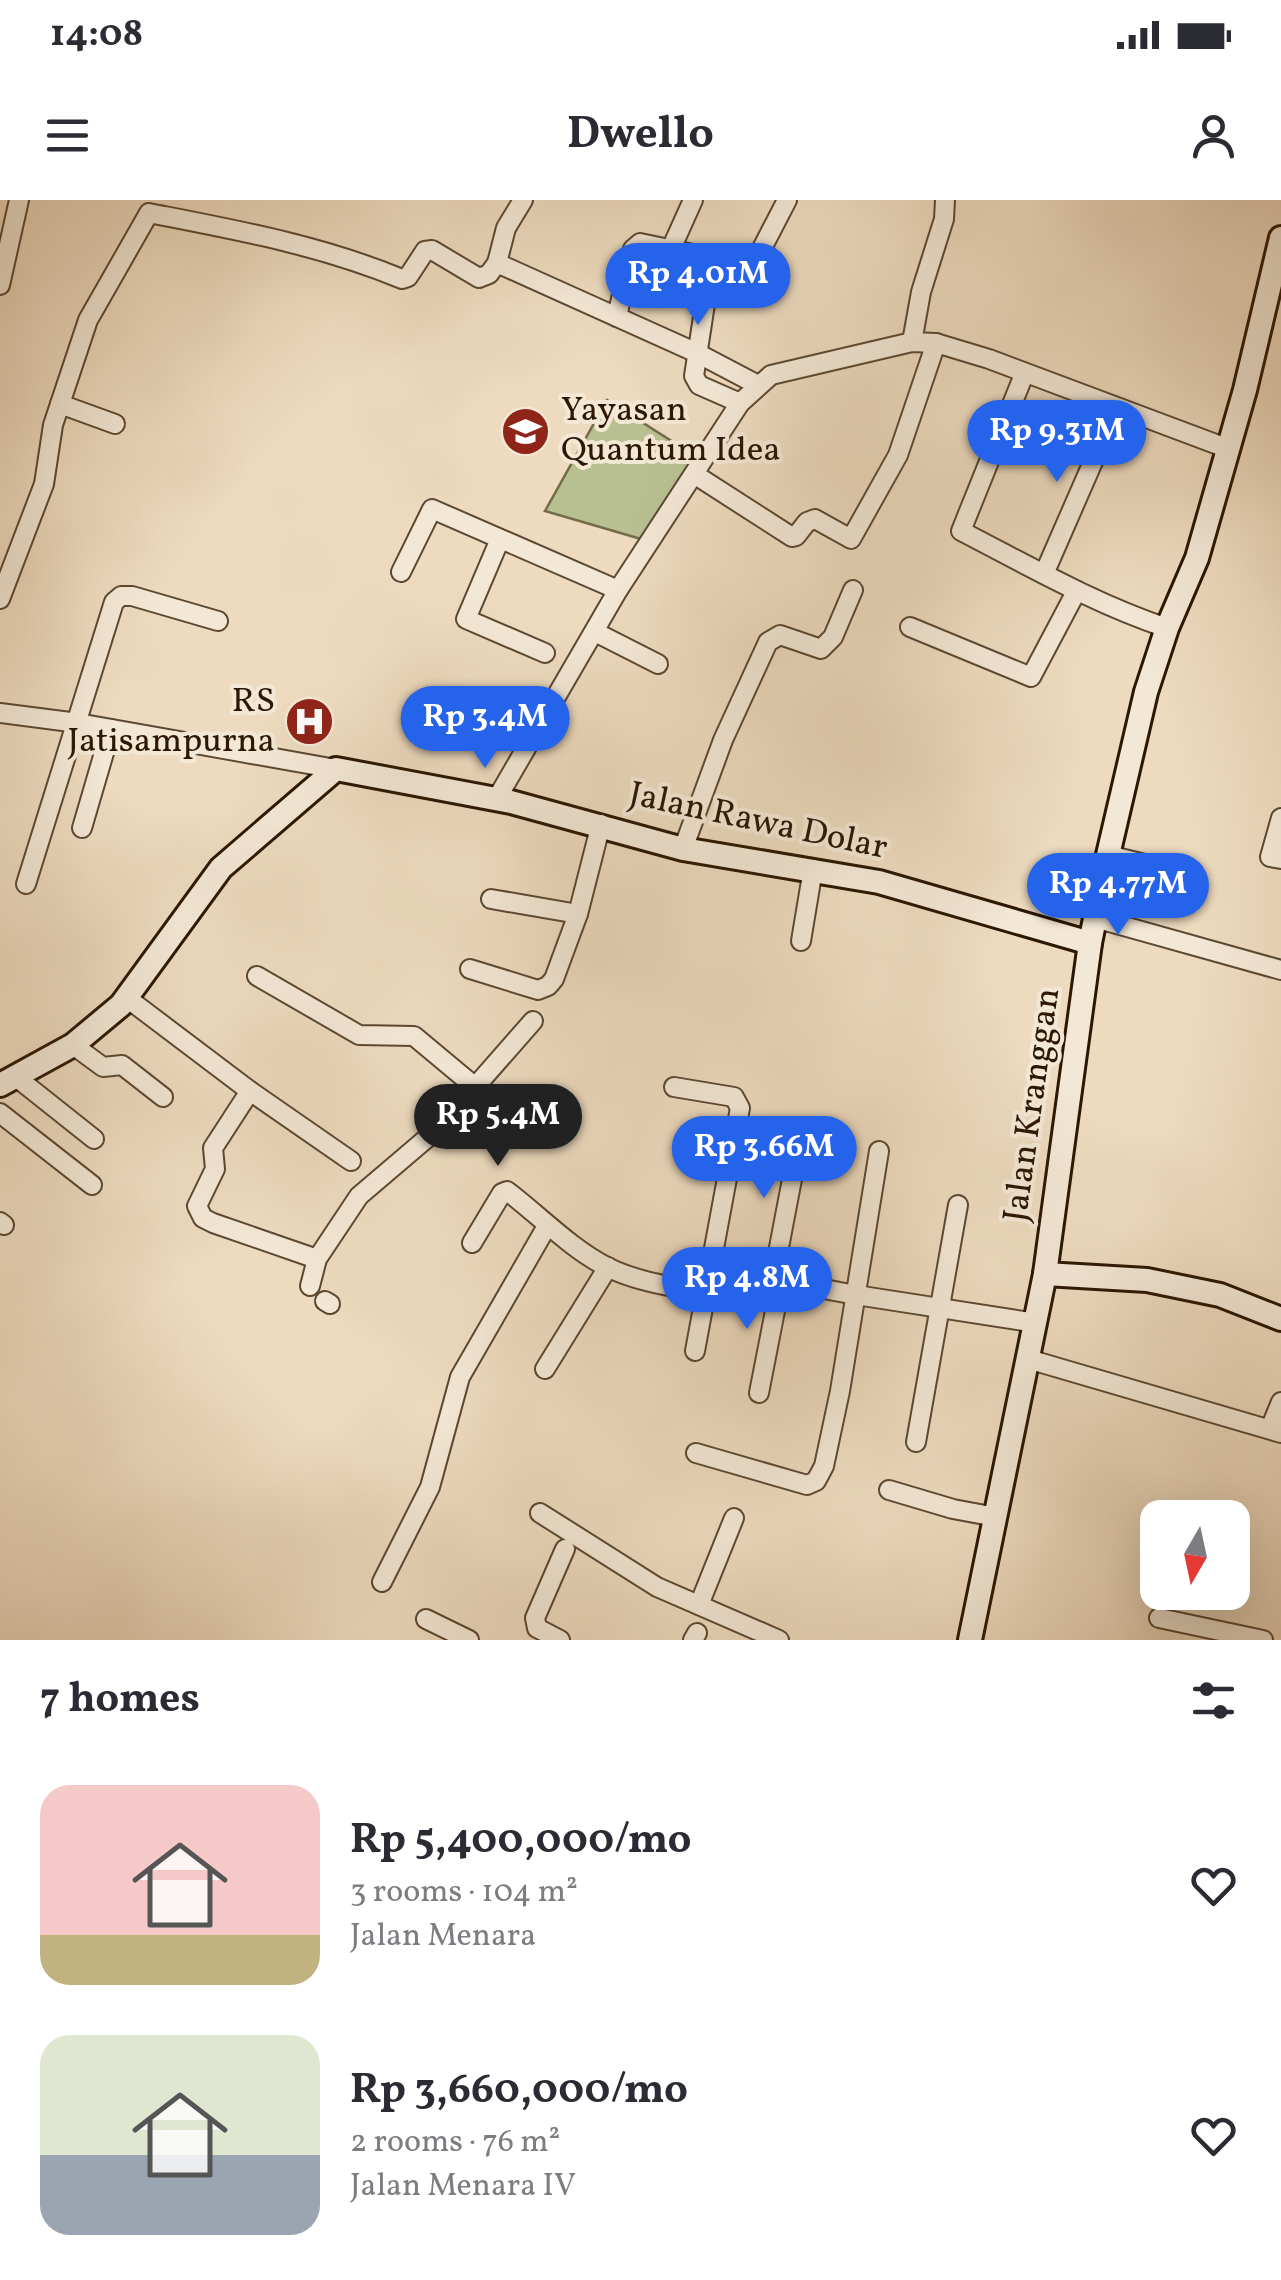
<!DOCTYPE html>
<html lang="en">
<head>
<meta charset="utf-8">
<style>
  :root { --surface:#fff; --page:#f2f2f3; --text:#2b2b33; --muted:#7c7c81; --accent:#2563eb }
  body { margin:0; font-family:Vollkorn,serif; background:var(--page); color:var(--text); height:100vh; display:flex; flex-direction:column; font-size:38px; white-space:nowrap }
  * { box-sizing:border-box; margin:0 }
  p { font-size:32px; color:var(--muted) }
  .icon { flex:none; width:55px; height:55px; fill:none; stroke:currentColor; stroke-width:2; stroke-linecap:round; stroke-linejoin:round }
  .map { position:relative; height:1440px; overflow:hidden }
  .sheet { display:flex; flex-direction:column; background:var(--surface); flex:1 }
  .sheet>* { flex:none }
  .needle { width:65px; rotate:189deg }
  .fabs { position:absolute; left:1140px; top:1300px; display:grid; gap:20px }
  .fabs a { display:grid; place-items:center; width:110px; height:110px; border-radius:20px; background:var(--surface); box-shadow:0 10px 40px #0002; font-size:50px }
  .price { position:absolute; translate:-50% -85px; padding:0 22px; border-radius:35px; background:var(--accent); color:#fff; font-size:32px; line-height:65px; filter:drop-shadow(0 2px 5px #0008) }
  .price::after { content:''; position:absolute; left:50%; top:60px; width:30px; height:22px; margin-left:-15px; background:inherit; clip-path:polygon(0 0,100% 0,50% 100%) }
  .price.current { background:#222; color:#fff }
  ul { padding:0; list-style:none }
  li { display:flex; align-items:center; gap:30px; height:250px; padding:0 40px }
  li span { display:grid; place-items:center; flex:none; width:280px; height:200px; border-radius:30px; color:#555 }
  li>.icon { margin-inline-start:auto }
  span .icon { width:120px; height:120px; fill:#fffc; stroke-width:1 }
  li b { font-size:42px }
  h2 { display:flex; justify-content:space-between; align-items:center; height:120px; padding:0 40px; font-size:42px }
  .status { display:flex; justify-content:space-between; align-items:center; height:70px; padding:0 50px; background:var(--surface); direction:ltr }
  .status svg { height:28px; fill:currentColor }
  header { display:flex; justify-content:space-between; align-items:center; height:130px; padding:0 40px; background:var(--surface); font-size:45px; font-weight:700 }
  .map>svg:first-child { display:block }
</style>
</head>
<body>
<div class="status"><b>14:08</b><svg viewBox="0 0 49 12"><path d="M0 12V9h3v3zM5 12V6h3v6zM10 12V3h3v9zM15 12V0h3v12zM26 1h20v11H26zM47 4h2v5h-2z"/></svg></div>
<header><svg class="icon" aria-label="menu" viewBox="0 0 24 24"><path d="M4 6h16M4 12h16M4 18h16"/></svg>Dwello<svg class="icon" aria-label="person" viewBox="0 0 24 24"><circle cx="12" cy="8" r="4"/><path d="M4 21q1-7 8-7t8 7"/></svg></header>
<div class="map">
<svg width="1281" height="1440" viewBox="0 0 1281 1440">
  <rect width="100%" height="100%" fill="#eddabf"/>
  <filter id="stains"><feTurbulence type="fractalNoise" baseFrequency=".002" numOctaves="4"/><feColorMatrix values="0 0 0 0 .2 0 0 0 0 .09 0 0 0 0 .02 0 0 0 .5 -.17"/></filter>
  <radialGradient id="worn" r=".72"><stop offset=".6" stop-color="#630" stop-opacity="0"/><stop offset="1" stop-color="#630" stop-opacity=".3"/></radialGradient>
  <!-- green -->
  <path fill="#b8c092" stroke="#726c4a" stroke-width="2.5" d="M607 200 695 256 641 339 545 311Z"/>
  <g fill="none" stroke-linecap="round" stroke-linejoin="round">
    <defs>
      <g id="street">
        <path d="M523 0 506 28 497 63 697 153 756 184"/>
        <path d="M671 49 693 0"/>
        <path d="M0 85 19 0"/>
        <path d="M617 117 630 58 633 49 640 43 712 58"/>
        <path d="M912 142 921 92 944 19 945 0"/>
        <path d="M1023 177 961 331C1029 366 1095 404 1167 428"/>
        <path d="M740 203 699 185 694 176 712 58 740 65 757 58 787 0"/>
        <path d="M60 204 115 224"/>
        <path d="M694 274 792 337 796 336 807 322 815 319 851 339 898 255 936 143"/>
        <path d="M500 339 466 419 545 453"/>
        <path d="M401 372 432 309 618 390"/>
        <path d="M1044 374 1113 216"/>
        <path d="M0 399 44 284 53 225 88 120 149 13C236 30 320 45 402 79L408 77 425 51 432 50 479 78 489 74 497 63"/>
        <path d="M910 427 1031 477 1076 392"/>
        <path d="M595 432 658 464"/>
        <path d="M0 513 78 523 336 569"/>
        <path d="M496 600 618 390 740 203 771 175 912 142 936 143 989 159 1229 249"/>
        <path d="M1281 618 1270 657 1281 659"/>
        <path d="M82 628 111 529"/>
        <path d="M683 649 723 540 768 442 780 435 821 449 833 437 853 390"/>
        <path d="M1108 655 1189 675"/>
        <path d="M26 684 114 402 121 396H132L218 421"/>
        <path d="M491 699 578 714"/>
        <path d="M1095 718 1281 770"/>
        <path d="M801 741 813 669"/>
        <path d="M470 769 538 790 548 786 554 779 578 714 601 624"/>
        <path d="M257 776 359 835 414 836 474 886"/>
        <path d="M127 798 250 891 351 961"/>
        <path d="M73 845 103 867 122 865 163 897"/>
        <path d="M16 877 94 939"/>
        <path d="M674 887 734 897 740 908 695 1151"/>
        <path d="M250 891 213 948 215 969 197 1006 203 1018 213 1023 317 1059"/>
        <path d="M0 913 92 985"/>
        <path d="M0 1022 4 1025"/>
        <path d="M472 1043 502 993 507 991C540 1016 570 1048 607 1067 637 1082 674 1087 706 1093"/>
        <path d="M711 1068 856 1095 1036 1123"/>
        <path d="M773 1079 801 932"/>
        <path d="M310 1086 317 1059 359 996 440 927 533 821"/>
        <path d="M325 1101 330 1104"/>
        <path d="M1028 1159 1281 1233"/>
        <path d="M545 1169 608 1067"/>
        <path d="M759 1193 781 1080"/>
        <path d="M1270 1229 1281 1202"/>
        <path d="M916 1242 958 1005"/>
        <path d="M696 1253 807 1285 816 1281 824 1266 840 1191 879 951"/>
        <path d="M889 1290 953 1309 996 1317"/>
        <path d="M540 1313 657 1387 779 1440"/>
        <path d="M382 1382 430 1287 460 1177 547 1026"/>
        <path d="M699 1405 734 1318"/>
        <path d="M1159 1418 1263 1440"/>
        <path d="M426 1419 469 1440"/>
        <path d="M560 1440 537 1428 535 1418 565 1349"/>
        <path d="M693 1440 697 1433"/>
      </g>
      <g id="secondary">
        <path d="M0 885 73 845 121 805 221 668 336 569 511 602 683 649 879 682 1090 743"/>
        <path d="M1045 1074 1147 1080 1220 1095 1281 1119"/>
        <path d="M970 1440 1045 1074 1090 743 1108 655 1146 492 1167 428 1197 358 1245 190 1281 38"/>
      </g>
    </defs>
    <!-- street casing -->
    <use href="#street" stroke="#5c4831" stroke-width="22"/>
    <!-- secondary casing -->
    <use href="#secondary" stroke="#2c1702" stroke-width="28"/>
    <!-- street -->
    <use href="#street" stroke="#f3e7d5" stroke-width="18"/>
    <!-- secondary -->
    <use href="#secondary" stroke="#f3e7d5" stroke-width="22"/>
  </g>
  <!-- icons -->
  <defs>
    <symbol id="school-disc" viewBox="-11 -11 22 22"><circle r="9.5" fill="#8f2418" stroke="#f3e7d5"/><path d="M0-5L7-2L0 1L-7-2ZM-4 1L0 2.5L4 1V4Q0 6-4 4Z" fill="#fff"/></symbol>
    <symbol id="hospital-disc" viewBox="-11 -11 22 22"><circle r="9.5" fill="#8f2418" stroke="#f3e7d5"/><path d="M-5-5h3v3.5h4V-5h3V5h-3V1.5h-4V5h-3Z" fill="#fff"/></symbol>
  </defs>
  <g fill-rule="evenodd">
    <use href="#school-disc" x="498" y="204" width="55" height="55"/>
    <use href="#hospital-disc" x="282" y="494" width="55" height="55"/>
  </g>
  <g text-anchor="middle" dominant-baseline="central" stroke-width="8" stroke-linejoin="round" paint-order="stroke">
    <!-- poi labels -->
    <g font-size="35" fill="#2c1702" stroke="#f3e7d5" text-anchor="start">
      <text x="561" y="211">Yayasan<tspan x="561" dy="40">Quantum Idea</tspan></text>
      <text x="275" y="502" text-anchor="end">RS<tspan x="275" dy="40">Jatisampurna</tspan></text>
    </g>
    <!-- street labels -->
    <g font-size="35" fill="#2c1702" stroke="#f3e7d5">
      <text transform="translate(758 622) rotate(12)">Jalan Rawa Dolar</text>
      <text transform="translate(1033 905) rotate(-82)">Jalan Kranggan</text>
    </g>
  </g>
  <rect width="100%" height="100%" filter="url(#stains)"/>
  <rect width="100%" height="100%" fill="url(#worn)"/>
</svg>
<div class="fabs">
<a><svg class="needle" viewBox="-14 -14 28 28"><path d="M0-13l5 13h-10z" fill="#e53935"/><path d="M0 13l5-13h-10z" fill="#7c7c81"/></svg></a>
</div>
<b class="price" style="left:698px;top:128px">Rp 4.01M</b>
<b class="price" style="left:1057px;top:285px">Rp 9.31M</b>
<b class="price" style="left:485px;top:571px">Rp 3.4M</b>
<b class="price" style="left:1118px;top:738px">Rp 4.77M</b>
<b class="price current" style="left:498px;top:969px">Rp 5.4M</b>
<b class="price" style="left:764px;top:1001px">Rp 3.66M</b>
<b class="price" style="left:747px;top:1132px">Rp 4.8M</b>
</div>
<section class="sheet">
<h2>7 homes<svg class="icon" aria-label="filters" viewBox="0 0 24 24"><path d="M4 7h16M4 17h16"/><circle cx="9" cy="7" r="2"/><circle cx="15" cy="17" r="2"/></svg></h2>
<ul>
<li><span style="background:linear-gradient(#f6c9c9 75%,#c2b280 0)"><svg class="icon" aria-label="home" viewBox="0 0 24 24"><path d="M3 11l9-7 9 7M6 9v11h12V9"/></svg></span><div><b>Rp 5,400,000/mo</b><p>3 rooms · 104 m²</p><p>Jalan Menara</p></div><svg class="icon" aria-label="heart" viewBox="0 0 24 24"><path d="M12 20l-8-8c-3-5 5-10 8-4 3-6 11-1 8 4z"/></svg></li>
<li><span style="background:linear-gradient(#dfe7d0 60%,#9aa5b1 0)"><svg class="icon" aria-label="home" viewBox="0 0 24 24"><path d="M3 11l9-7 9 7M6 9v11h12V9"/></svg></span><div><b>Rp 3,660,000/mo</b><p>2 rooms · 76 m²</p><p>Jalan Menara IV</p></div><svg class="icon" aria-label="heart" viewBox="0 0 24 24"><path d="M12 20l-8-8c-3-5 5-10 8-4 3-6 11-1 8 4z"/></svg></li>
</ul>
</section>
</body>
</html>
